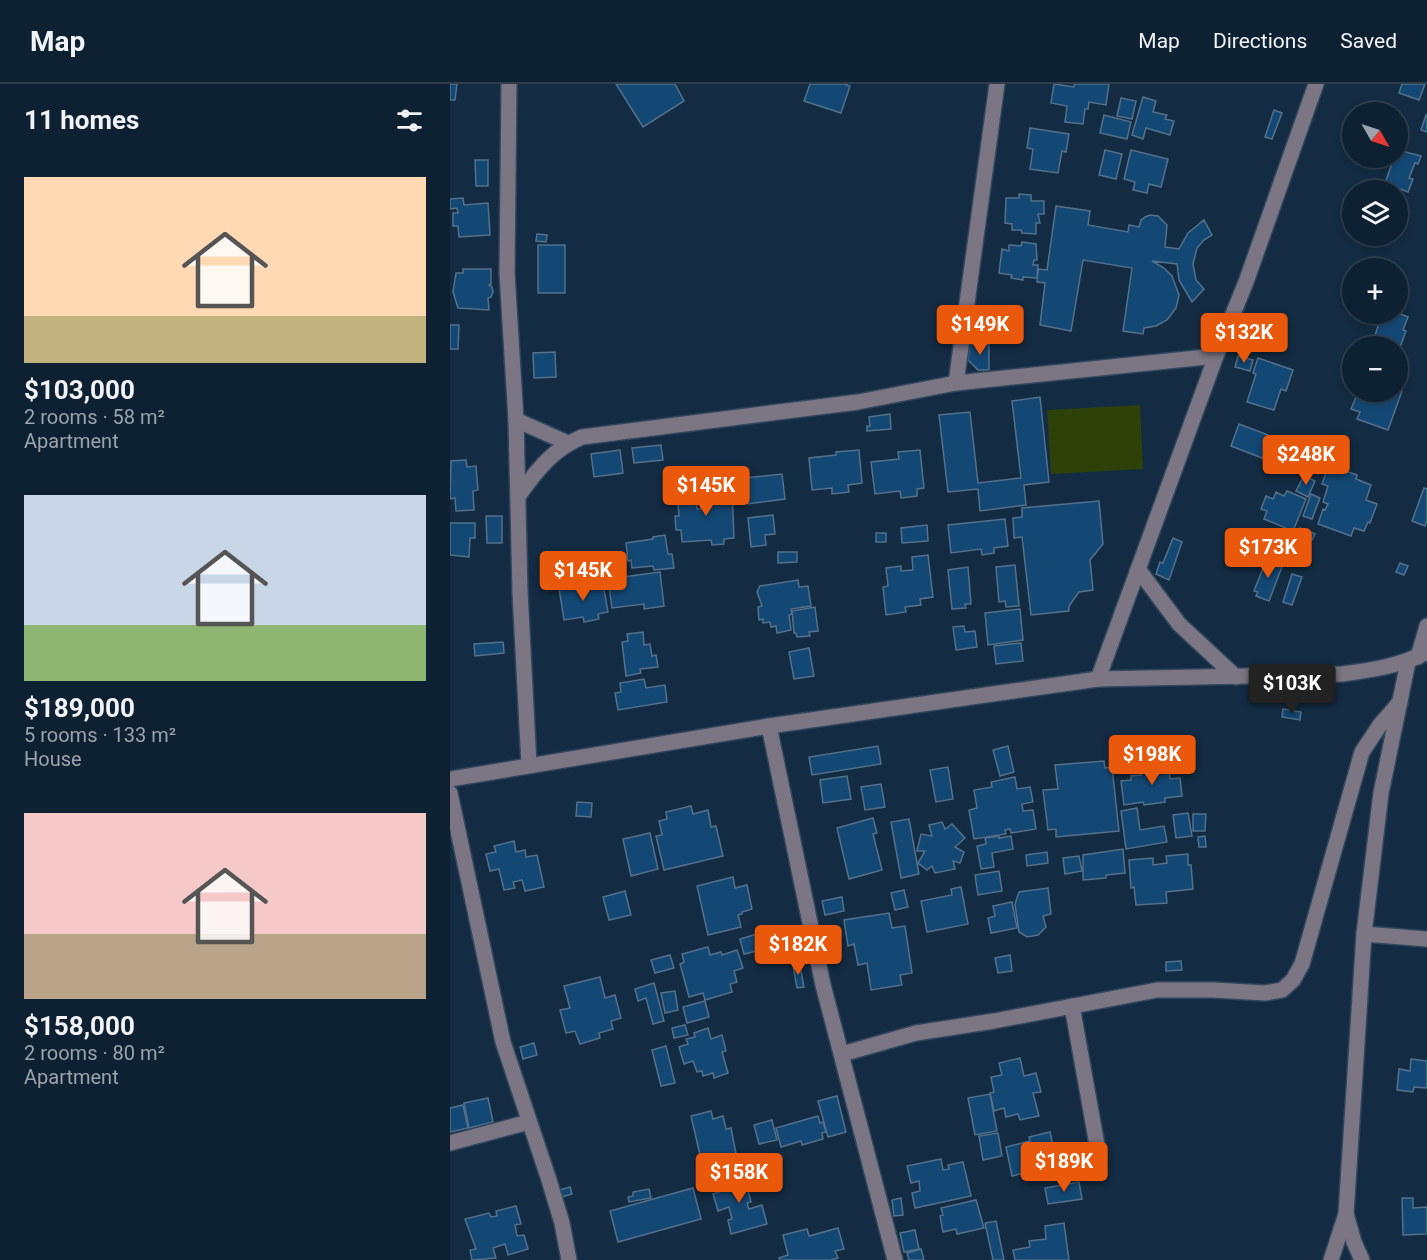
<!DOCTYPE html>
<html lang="en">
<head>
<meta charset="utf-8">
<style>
  :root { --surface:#0e2132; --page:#17293a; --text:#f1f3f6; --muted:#9ba3ac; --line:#2e3e4d; --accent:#ea580c }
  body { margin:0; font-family:Roboto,sans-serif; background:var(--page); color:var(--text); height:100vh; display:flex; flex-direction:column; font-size:22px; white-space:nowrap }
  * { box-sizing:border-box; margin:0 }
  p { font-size:20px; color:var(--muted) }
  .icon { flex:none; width:33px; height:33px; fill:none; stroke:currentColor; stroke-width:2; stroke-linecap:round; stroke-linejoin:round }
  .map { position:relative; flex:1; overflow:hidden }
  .drawer { display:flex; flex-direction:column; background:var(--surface); width:450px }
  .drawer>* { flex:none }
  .needle { width:39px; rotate:129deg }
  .fabs { position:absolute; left:892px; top:18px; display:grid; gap:12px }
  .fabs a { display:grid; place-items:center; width:66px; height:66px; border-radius:50%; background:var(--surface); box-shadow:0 3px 9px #0003,0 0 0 2px var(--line); font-size:30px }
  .price { position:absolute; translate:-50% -51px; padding:0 14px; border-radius:6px; background:var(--accent); color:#fff; font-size:20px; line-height:39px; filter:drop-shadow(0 2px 3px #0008) }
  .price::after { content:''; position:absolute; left:50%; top:36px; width:18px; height:14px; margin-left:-9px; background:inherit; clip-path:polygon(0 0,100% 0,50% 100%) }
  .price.active { background:#222; color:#fff }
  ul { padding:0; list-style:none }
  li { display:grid; align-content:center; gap:12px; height:318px; padding:0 24px }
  li span { display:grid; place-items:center; height:186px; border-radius:0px; color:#555 }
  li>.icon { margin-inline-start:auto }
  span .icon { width:108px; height:108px; fill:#fffc; stroke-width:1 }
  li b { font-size:26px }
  h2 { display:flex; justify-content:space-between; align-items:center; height:72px; padding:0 24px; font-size:26px }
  header { display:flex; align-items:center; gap:36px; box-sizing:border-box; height:84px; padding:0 30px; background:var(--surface); border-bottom:2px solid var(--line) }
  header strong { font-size:28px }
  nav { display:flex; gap:33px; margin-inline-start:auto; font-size:21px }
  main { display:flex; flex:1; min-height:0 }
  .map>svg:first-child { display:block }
</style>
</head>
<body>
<header>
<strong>Map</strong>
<nav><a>Map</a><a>Directions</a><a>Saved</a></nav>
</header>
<main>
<section class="drawer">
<h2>11 homes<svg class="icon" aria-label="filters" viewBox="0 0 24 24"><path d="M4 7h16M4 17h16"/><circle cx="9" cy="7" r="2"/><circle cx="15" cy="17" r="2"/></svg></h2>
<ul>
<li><span style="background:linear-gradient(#ffd9b3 75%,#c2b280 0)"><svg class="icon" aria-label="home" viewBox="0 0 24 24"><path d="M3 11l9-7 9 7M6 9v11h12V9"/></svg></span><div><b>$103,000</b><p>2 rooms · 58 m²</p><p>Apartment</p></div></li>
<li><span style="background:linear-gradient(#c9d6e8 70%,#8fb573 0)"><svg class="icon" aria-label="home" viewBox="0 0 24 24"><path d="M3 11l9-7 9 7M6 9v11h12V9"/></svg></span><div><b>$189,000</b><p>5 rooms · 133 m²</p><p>House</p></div></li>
<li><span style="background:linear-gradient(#f6c9c9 65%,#b9a48a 0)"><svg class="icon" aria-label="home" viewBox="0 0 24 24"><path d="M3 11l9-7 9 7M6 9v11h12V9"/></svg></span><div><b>$158,000</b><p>2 rooms · 80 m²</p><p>Apartment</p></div></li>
</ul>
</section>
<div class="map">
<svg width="977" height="1176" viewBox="0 0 977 1176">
  <rect width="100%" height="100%" fill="#132c43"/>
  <!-- green -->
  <path fill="#2d4109" d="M690 321 693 385 601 390 597 326Z"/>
  <!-- building -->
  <g fill="#144874" stroke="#54708a" stroke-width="1.5">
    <path d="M0 0H7L5 16H0Z"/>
    <path d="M166 0H225L234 17 193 43Z"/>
    <path d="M360 0H394L400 2 391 29 354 17Z"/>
    <path d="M604 0 624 3V0H659L656 21 639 18 638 25H635L633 40 615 38 617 22 601 19Z"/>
    <path d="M952 0H975L969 16 949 9Z"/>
    <path d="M693 13 706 17 703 28 717 31 715 35 724 37 720 51 696 44 693 55 682 51Z"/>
    <path d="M671 14 686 17 682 35 667 32Z"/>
    <path d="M824 26 832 29 822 55 815 53Z"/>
    <path d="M654 31 681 38 677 55 650 49Z"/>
    <path d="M976 31 977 32V48L971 46Z"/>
    <path d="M580 44 619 50 616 68 612 67 608 89 580 85 583 65 577 64Z"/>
    <path d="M655 66 672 70 666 95 649 91Z"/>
    <path d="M681 66 718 75 711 103 699 100 697 109 683 106 685 98 674 95Z"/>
    <path d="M948 66 971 72 968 80 965 79 959 94 963 95 958 108 935 99 944 74H948Z"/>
    <path d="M25 76H38V102H26Z"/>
    <path d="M569 110 581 111V117H594V130H588L590 139H586V150L572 149 571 146H562V140L555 139 556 114H569Z"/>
    <path d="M13 114 14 121 38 119 40 151 9 153 8 142H3V129H8L7 124 0 125V115Z"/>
    <path d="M606 122 640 127 638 141 678 148 679 141 689 143 691 136 695 133 700 131 708 132 717 141 715 163 729 165 738 149 754 136 762 151 754 156 747 164 743 180 746 196 754 205 742 218 729 196 727 180 702 177 714 184 722 192 729 211 726 224 717 236 706 242 694 244 693 250 673 247 682 184 633 176 621 247 590 241 595 199 587 198 588 185 597 186Z"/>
    <path d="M87 150 97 151 96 158 86 157Z"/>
    <path d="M572 158 586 160 587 176H584L583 181H588L587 194 573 193V196L561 194 562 191 549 189 552 165 559 167V161L571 162Z"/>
    <rect x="88" y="161" width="27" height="48"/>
    <path d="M13 185H41V200L39 201 42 203 43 208 41 213 38 214 39 226 8 224 3 208 6 189H13Z"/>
    <path d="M948 229 958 233 953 246 956 247 949 266 948 262H940L923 257 932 230Z"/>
    <path d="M0 241H9L8 265H0Z"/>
    <path d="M520 260H539V286H528L518 276Z"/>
    <path d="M105 268 106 293 84 294 83 269Z"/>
    <path d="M788 272 803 276 800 287 785 283Z"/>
    <path d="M808 274 843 286 836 307 831 305 824 326 797 318 806 290 803 289Z"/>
    <path d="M948 306 952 307 938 346 907 335 910 328 901 325 908 308H948Z"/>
    <path d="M590 313 599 398 574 401 576 421 530 427 528 405 498 408 489 331 520 328 528 399 571 394 562 317Z"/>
    <path d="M440 330 441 345 417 347V342H420L419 333Z"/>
    <path d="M789 340 839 359 830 381 781 362Z"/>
    <path d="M211 361 213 376 184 379 182 364Z"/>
    <path d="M855 363 877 372 873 381 851 371Z"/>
    <path d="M170 366 173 389 144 393 141 370Z"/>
    <path d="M409 366 412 399 398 401 399 408 382 410V404L362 406 359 374 386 371V368Z"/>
    <path d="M470 366 474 404 467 405V412L451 414 450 407 425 410 421 378 449 375 448 368Z"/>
    <path d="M16 376 17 383 26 382 28 406 23 407 24 426 6 427 5 414 0 415 1 377Z"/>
    <path d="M879 381 907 391 906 395 921 401 916 416 927 420 920 439 918 438 914 447 904 444 901 452 868 440 873 425 875 426 878 420 873 418 878 402 872 400Z"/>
    <path d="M332 390 335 415 298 420 295 394Z"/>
    <path d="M854 392 865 397 858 413 846 407Z"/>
    <path d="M282 404 284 454 274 455V460L262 461 261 456 232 458 231 446H226L225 432H229L227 409 246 407 247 425 255 424 254 411 261 410V406Z"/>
    <path d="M974 404 977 405V436L975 442 962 437Z"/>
    <path d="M837 407 856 415 843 447 814 435 817 427 811 425 816 412 823 415 826 408 834 412Z"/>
    <path d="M861 410 870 414 862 435 853 432Z"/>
    <path d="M649 417 653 460 640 476 643 506 629 508 619 522V527L581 531 572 453 564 454 563 434 572 433V424Z"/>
    <path d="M323 431 325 450 315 451 316 461 301 463 298 434Z"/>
    <path d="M36 432H52V459H37Z"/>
    <path d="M555 435 558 462 544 464V469L532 471 531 465 501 469 498 441Z"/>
    <path d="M0 439H25V454H20L19 473 0 471Z"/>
    <path d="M477 441 478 457 452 459 451 444Z"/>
    <path d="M850 444 865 450 862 456 847 451Z"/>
    <rect x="426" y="449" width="10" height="9"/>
    <path d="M215 451 218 470H222L224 484 204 486 203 482 182 484 181 476 178 477 176 459 203 455V453Z"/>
    <path d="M833 451 840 458 834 464 827 458Z"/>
    <path d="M723 454 732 458 719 496 706 490 710 478 713 479Z"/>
    <path d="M328 468H347V478L328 479Z"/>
    <path d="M478 471 483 513 470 515 471 521 455 523 456 528 436 531 433 503 438 502 436 484 451 482V487L463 486 462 473Z"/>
    <path d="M817 474 833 480 819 517 806 512 808 508 804 507Z"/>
    <path d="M950 479 958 482 954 491 946 488Z"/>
    <path d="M565 481 569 522 556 523 555 517 549 518 546 483Z"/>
    <path d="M518 483 521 520H515L516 524 502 525 498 486Z"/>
    <path d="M210 488 214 522 194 525V520L162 524 158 495Z"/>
    <path d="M842 490 852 493 842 521 833 518Z"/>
    <path d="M348 496 349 503 358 502 361 522 341 525 342 530 339 531 341 546 327 549 326 542 321 543 320 538 313 539V535L309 536 308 523 312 522 307 508 310 502Z"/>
    <path d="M141 498 142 502 153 500 158 528 148 530 149 535 134 538 133 533 114 536 109 504Z"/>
    <path d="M365 523 368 547 359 548 360 552 347 553 346 549H344L342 527Z"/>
    <path d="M570 525 573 556 538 561 535 529Z"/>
    <path d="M514 542 515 548 525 547 527 563 506 566 503 543Z"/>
    <path d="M193 548 194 561 200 560 202 572 206 571 208 583 190 585 191 589 176 592 172 558 178 557 177 550Z"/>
    <path d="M53 558 54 569 25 572 24 560Z"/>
    <path d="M571 559 573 577 546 580 544 562Z"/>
    <path d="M359 564 364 592 344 595 339 568Z"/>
    <path d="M194 595 196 604 215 601 217 618 168 626 165 609 171 608 170 599Z"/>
    <path d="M833 625 851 628 850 636 832 633Z"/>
    <path d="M428 662 431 680 362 691 359 673Z"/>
    <path d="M558 662 564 688 550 692 543 666Z"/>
    <path d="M654 677 655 684 662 683 669 747 606 753V745L598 746 593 706 608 705 605 681Z"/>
    <path d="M724 679 725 686 719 687 720 695 730 694 732 712 715 714V718L694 721 693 718 674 721 671 697 681 696V692L691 691 690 684Z"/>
    <path d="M498 683 503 715 486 718 480 686Z"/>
    <path d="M397 692 401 715 373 719 370 696Z"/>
    <path d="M565 693 567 705 580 703 583 718 572 720 573 727 583 726 586 745 561 749 560 745 555 746 556 750 524 755 519 726 527 724 524 706 542 703 541 698Z"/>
    <path d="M431 700 435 723 415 726 411 703Z"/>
    <path d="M127 718 142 719 141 733 126 732Z"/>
    <path d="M241 722 243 730 258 726 261 743 266 742 273 772 214 786 206 752 212 751 209 737 217 735 216 728Z"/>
    <path d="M687 724 690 746 714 742 717 758 676 765 671 727Z"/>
    <path d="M738 729 742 752 726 754 723 731Z"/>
    <path d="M743 730H756L755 747H743Z"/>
    <path d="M423 734 427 749 423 750 432 786 399 795 387 744Z"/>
    <path d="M459 735 469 790 451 794 441 738Z"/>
    <path d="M492 738 495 745 502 740 515 754 505 763 514 768 510 779 503 777 505 785 485 789 482 782 477 786 468 779 475 767H467L471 750 482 752 479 741Z"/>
    <path d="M200 749 208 785 181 792 173 755Z"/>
    <path d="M549 752V754L561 752 563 765 542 769 544 783 531 785 527 762 536 760 535 754Z"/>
    <path d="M755 752 756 763H749L748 753Z"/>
    <path d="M64 757 66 768 75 766 76 773 87 771 94 803 75 807 72 796 63 798 65 804 54 806 49 785 40 787 36 770 46 768 44 762Z"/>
    <path d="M673 765 675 789 656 791V794L633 796V771Z"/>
    <path d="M597 768 598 779 577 782 576 771Z"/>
    <path d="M738 770V781H741L743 805 716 808 717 819 686 821 684 803 681 804 679 776 703 774V781L717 779 716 772Z"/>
    <path d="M629 772 632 787 615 790 613 774Z"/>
    <path d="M549 787 552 807 528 811 525 791Z"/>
    <path d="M283 793 285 804 297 801 302 825 292 828V830L288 831 291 843 258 851 247 802Z"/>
    <path d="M511 803 518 840 477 848 471 817 502 811 501 805Z"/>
    <path d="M598 804 601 830 593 832 596 843 588 851 577 853 569 848 565 820 569 808Z"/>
    <path d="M454 806 458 823 445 826 441 809Z"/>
    <path d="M175 807 181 831 159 836 153 813Z"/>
    <path d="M392 813 394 827 375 831 372 817Z"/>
    <path d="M562 818 567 844 541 849 538 834 545 832 543 822Z"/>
    <path d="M439 829 442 844 455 842 462 889 450 891 452 901 421 906 417 879 408 881 404 860 398 862 394 836Z"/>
    <path d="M307 850 311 866 294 870 290 855Z"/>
    <path d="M258 863 260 871 271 868 272 871 287 866 293 884 284 887 287 898 280 900 282 908 255 916 253 909 239 913 230 880 234 878 232 870Z"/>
    <path d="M220 871 224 884 205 889 201 876Z"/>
    <path d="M560 871 562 887 548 889 545 874Z"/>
    <path d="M731 877 732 886 716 887V878Z"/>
    <path d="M350 881 354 903 347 904 343 882Z"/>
    <path d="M150 893 155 914 165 911 171 934 161 937 163 945 149 949 150 954 130 960 125 947 116 949 110 926 120 924 114 902Z"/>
    <path d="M204 899 214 937 203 940 196 914 188 917 185 905Z"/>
    <path d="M225 907 228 926 215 929 211 909Z"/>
    <path d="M255 917 259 933 237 939 233 923Z"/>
    <path d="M235 941 238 951 224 954 222 944Z"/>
    <path d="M258 944 261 955 272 951 276 967 272 968 278 989 264 994 263 989 253 992 252 987 247 988 243 977 234 980 229 963 238 960 236 955 245 953 244 949Z"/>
    <path d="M84 959 87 971 73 975 70 963Z"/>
    <path d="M216 962 225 999 211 1002 202 966Z"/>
    <path d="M570 974 574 992 586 989 591 1008 583 1009 589 1032 570 1036 568 1030 556 1033 554 1024 544 1027 540 1009 544 1008 541 993 552 991 549 979Z"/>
    <path d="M961 975 977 977V1004L964 1003 963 1008 947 1006 949 985 960 987Z"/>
    <path d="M540 1010 547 1047 525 1051 518 1014Z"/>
    <path d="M387 1012 396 1048 378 1053 368 1017Z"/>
    <path d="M38 1014 43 1038 19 1044 14 1019Z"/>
    <path d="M13 1021 18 1044 0 1048V1024Z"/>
    <path d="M261 1027 263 1035 273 1032 276 1045 281 1044 287 1075 253 1084 241 1032Z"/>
    <path d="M368 1032 370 1039 373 1038 376 1048 372 1049 373 1055 352 1061 351 1057 331 1063 326 1044Z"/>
    <path d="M322 1036 327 1056 309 1060 304 1041Z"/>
    <path d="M600 1048 603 1062 608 1061 614 1084 587 1090 586 1086 562 1092 556 1063 580 1057 579 1053Z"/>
    <path d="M548 1049 552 1072 533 1076 529 1052Z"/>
    <path d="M491 1075 493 1086 499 1085 498 1081 513 1078 521 1112 465 1124 462 1109 470 1107 469 1097 461 1099 457 1082Z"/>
    <path d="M293 1088 301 1118 297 1119 299 1125 312 1121 317 1140 281 1150 278 1136 282 1135 279 1123 268 1127 263 1110 274 1106 271 1094Z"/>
    <path d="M629 1098 632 1115 598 1120 595 1104Z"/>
    <path d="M120 1103 122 1110 112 1113 110 1106Z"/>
    <path d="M243 1104 251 1135 168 1158 160 1127Z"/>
    <path d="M199 1105 201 1114 179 1118 178 1113 183 1112V1108Z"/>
    <path d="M451 1114 453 1131 444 1132 442 1116Z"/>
    <path d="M952 1114H963V1124L977 1123V1150L953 1151Z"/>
    <path d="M526 1116 534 1144 507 1150 506 1145 493 1148 490 1132 493 1131 491 1124Z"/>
    <path d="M66 1122 71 1140 65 1141 67 1152 74 1151 78 1165 58 1171 55 1160 43 1164 46 1174 22 1176 20 1166 26 1165 15 1135 39 1129 41 1133 47 1132 46 1127Z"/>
    <path d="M546 1137 554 1176H543L535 1139Z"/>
    <path d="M614 1139 619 1176H565L563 1166 580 1163 579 1157 596 1155 595 1142Z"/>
    <path d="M388 1144 394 1165 385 1167 388 1174 381 1176H330L329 1174 338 1171 333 1151 357 1145 359 1152Z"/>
    <path d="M465 1146 469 1165 454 1168 450 1149Z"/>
    <path d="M471 1165 474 1176H459L457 1169Z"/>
  </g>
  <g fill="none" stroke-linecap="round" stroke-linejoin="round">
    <defs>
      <g id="minor">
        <path d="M59 0 57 189 66 336 70 508 79 681"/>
        <path d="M506 299 547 0"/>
        <path d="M66 336 118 359"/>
        <path d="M69 411C87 386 103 365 132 353L408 318 506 299 766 272"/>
        <path d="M688 485 729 540 786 593"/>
        <path d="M968 573 977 542"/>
        <path d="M648 595 766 272 796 198 866 0"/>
        <path d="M319 642 373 901 445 1176"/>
        <path d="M0 695 319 642 648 595 892 590C922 586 950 582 977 568"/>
        <path d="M0 709 53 958 99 1096 112 1139 119 1176"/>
        <path d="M914 850 977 855"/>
        <path d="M622 922 649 1072"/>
        <path d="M392 970 466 949 544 937 707 906H764L815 909 832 906 843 896 852 880 912 668 930 641 950 618"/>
        <path d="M0 1059 79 1038"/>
        <path d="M896 1130 904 1158 912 1176"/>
        <path d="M881 1176 896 1130 914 850 931 709 958 578"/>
      </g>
    </defs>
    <!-- minor casing -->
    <use href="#minor" stroke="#30475d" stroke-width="18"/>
    <!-- minor -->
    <use href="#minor" stroke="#7c7583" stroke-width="15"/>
  </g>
</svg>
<div class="fabs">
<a><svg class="needle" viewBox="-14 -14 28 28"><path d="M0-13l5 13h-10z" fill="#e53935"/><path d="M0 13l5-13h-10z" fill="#9ba3ac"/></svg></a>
<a><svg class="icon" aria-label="layers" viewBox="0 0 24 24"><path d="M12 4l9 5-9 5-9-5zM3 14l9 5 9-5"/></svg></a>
<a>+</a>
<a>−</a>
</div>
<b class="price" style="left:530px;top:272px">$149K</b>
<b class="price" style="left:794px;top:280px">$132K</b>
<b class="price" style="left:856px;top:402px">$248K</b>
<b class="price" style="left:256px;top:433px">$145K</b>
<b class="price" style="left:818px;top:495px">$173K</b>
<b class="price" style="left:133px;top:518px">$145K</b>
<b class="price active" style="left:842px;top:631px">$103K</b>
<b class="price" style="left:702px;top:702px">$198K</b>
<b class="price" style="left:348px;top:892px">$182K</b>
<b class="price" style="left:614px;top:1109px">$189K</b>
<b class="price" style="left:289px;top:1120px">$158K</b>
</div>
</main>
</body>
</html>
